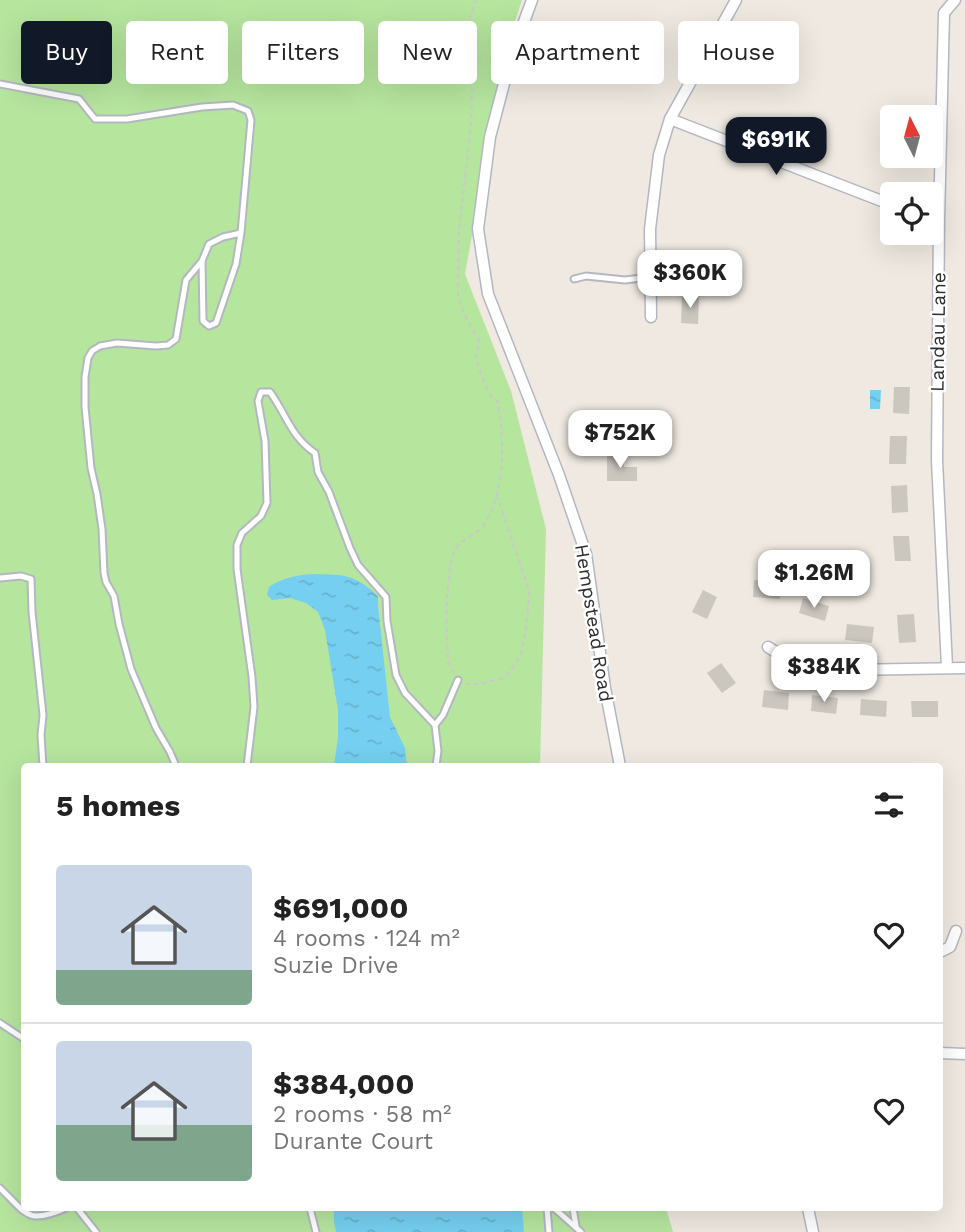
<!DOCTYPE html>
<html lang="en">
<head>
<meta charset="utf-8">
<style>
  :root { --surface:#fff; --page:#f6f6f6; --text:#222; --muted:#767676; --line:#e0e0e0; --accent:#111827 }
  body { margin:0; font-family:"Work Sans",sans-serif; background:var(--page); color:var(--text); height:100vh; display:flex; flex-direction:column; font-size:26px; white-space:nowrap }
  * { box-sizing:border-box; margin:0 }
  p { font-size:23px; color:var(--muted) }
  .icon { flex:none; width:38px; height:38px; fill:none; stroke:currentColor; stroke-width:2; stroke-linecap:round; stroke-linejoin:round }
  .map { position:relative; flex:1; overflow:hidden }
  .side { position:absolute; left:21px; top:763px; width:922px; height:448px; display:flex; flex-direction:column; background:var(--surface); border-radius:7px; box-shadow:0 7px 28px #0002 }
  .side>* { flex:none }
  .hud { position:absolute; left:21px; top:21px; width:924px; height:63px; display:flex; gap:14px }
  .needle { width:46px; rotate:354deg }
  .controls { position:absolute; left:880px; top:105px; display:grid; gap:14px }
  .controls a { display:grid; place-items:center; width:63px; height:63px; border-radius:7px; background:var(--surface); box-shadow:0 7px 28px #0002; font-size:35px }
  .price { position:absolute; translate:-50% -60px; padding:0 16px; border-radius:14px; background:#fff; color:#222; font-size:23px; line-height:46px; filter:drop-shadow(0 2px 4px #0008) }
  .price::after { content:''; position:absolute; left:50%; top:42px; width:21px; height:16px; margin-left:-10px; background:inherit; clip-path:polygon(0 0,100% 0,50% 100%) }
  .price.selected { background:var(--accent); color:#fff }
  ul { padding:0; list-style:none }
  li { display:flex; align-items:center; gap:21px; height:175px; padding:0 35px }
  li+li { border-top:2px solid var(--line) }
  li span { display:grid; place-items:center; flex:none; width:196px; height:140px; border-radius:7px; color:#555 }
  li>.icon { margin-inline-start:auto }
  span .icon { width:84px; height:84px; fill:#fffc; stroke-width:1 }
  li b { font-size:30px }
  h2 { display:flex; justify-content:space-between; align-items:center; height:84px; padding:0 35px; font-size:30px }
  .tag { padding:0 24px; border-radius:7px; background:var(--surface); box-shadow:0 7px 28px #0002; font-size:24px; line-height:63px }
  .tag.selected { background:var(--accent); color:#fff }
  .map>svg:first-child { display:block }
</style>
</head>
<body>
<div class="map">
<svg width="965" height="1232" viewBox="0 0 965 1232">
  <defs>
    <pattern id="water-ripples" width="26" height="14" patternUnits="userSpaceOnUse" patternTransform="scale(1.75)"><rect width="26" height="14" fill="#75cff0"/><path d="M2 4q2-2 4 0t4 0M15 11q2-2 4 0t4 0" fill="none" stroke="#66b2ce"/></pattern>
  </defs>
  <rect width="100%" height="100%" fill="#efe9e1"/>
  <!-- grass -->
  <path fill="#b6e59e" d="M0 0H522L505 51 465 274 511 391 546 529 540 766H24V1208H666L673 1232H0Z"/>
  <!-- water -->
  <g fill="url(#water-ripples)">
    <path d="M870 390H881L880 409H870Z"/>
    <path d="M314 574C345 575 355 574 378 596V606L390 717 405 748 407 766H334L338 737V710L325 630 318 612 306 603 290 598 272 600 267 595 269 587C284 577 297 575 314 574Z"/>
    <path d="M334 1208H522L524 1232H336L334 1222Z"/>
  </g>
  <!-- building -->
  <g fill="#cbc7bf">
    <path d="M682 297 699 298 698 324 681 323Z"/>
    <path d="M894 387H910L909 414 893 413Z"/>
    <path d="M890 436H907L906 464H889Z"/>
    <path d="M607 455H623L624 467H637V481H607Z"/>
    <path d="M907 485 908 512 892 513 891 486Z"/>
    <path d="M893 536H909L911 561H895Z"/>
    <path d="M754 580 781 583 780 599 753 597Z"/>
    <path d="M703 590 717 597 707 619 692 612Z"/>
    <path d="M803 598 829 606 825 621 799 613Z"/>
    <path d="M914 614 916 642 899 643 897 615Z"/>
    <path d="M847 624 874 627 872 643 845 640Z"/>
    <path d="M721 663 736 683 722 693 707 673Z"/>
    <path d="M764 690 789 693 788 710 762 707Z"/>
    <path d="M812 695 838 698 836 714 811 711Z"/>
    <path d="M861 699 887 701 886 717 860 715Z"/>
    <path d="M911 701H938V717H912Z"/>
  </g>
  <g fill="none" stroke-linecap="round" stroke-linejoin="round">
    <defs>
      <g id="service">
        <path d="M0 84 79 99 95 119H127L202 107 233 105 248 111 251 120 241 233 236 264 216 323 209 326 203 321 202 261 209 244 223 237 241 233"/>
        <path d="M574 279 586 276 625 280 650 277"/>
        <path d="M0 578 21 576 31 579 32 612 43 715 41 735 43 766"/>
        <path d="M435 725 443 715 458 680"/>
        <path d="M176 766 170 752 156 728 131 669 119 624 114 596 106 582 104 573 102 529 97 494 91 468 85 407V377L88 358 92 351 100 346 117 343 156 346 168 345 176 339 186 280 202 261"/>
        <path d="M247 766 254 707 252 677 237 569V545L242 533 261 516 267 503 265 441 258 401 261 392H270C286 414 291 437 315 453L318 472 329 492 350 548 358 565 386 597 387 621 396 675 405 693 435 725 438 751 436 766"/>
        <path d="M0 1023 24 1039"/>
        <path d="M0 1188C27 1214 27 1225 66 1208"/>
        <path d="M77 1208 96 1232"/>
        <path d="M310 1208 316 1232"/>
        <path d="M547 1208 549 1232"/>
        <path d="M554 1208 581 1232"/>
        <path d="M573 1208 576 1226"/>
      </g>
      <g id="minor">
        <path d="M532 0 511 57 490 137 478 229 488 294 559 475 586 554 605 688 620 766"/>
        <path d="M670 119 892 205"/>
        <path d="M651 317 650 229 659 155 670 119 736 0"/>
        <path d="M768 647 791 662 849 670 965 668"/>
        <path d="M947 667 937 460 939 220 944 13 955 0"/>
        <path d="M940 952 950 947 956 931"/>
        <path d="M940 1053 965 1054"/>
        <path d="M808 1208 813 1232"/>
      </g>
    </defs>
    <!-- service casing -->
    <use href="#service" stroke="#b4b7c1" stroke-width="9"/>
    <!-- minor casing -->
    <use href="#minor" stroke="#b4b7c1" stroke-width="13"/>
    <!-- path -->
    <g stroke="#c9c9c9" stroke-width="2" stroke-dasharray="5 3.5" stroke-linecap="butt">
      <path d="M454 673 448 662C447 634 444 575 455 550 461 538 480 534 486 522 506 484 504 443 498 402L490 395 481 375 476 358 479 340 467 320 458 297 459 230 471 126 472 90 477 60 468 46 467 38 468 24 476 0"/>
      <path d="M465 684H480L503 678 508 674 521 655 527 622 529 590 497 496"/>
    </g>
    <!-- service -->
    <use href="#service" stroke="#fff" stroke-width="5"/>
    <!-- minor -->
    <use href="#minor" stroke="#fff" stroke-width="10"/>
  </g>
  <g text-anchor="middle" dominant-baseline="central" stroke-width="5" stroke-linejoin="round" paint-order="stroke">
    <!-- street labels -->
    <g font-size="19" fill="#2e2e2e" stroke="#fff">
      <text transform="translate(938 332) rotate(-89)">Landau Lane</text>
      <text transform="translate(594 623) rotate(81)">Hempstead Road</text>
    </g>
  </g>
</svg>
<div class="controls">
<a><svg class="needle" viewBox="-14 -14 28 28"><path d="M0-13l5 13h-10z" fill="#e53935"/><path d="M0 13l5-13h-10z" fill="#767676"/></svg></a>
<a><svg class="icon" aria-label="locate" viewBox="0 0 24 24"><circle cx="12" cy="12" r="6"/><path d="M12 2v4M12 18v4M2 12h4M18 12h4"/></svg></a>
</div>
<b class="price selected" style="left:776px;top:177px">$691K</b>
<b class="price" style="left:690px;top:310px">$360K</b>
<b class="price" style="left:620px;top:470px">$752K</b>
<b class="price" style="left:814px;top:610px">$1.26M</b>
<b class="price" style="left:824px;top:704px">$384K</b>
<div class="hud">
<a class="tag selected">Buy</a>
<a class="tag">Rent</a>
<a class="tag">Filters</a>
<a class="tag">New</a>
<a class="tag">Apartment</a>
<a class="tag">House</a>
</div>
<section class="side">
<h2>5 homes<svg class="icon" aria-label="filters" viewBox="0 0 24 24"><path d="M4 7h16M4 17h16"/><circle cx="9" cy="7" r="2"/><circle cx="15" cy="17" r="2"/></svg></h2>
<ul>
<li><span style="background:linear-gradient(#c9d6e8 75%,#7fa58c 0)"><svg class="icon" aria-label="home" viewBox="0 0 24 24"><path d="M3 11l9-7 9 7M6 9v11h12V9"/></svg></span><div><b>$691,000</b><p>4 rooms · 124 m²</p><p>Suzie Drive</p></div><svg class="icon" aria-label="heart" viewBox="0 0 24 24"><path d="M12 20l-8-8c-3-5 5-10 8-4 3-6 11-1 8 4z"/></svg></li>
<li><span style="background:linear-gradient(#c9d6e8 60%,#7fa58c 0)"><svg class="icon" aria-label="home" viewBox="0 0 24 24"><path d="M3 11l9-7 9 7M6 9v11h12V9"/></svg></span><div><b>$384,000</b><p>2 rooms · 58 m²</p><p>Durante Court</p></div><svg class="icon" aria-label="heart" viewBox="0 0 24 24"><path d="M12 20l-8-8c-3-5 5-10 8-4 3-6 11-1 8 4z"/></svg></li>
</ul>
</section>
</div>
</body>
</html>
